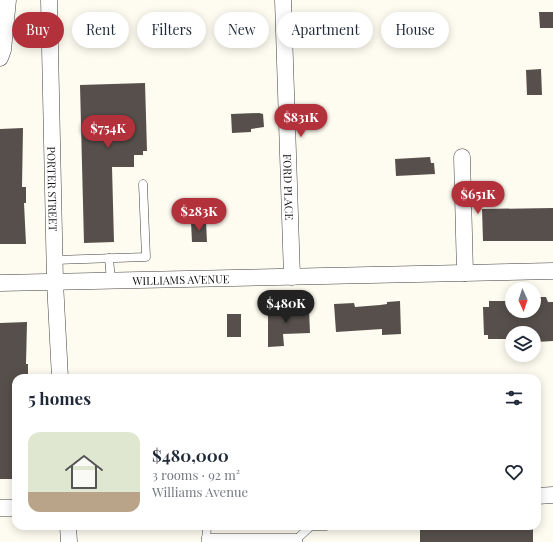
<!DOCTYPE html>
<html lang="en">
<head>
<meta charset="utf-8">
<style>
  :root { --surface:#fff; --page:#f2f2f3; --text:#1f2937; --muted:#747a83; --accent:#b2313b }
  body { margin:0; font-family:"Playfair Display",serif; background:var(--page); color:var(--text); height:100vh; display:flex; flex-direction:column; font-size:15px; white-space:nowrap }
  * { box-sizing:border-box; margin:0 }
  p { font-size:13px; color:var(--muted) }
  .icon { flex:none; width:22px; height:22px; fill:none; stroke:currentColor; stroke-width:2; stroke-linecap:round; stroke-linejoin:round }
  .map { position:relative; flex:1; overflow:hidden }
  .sheet { position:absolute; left:12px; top:374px; width:529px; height:156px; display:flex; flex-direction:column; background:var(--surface); border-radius:12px; box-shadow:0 2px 10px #0003 }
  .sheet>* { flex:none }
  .guide { position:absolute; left:12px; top:12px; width:529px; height:36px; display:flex; gap:8px }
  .needle { width:26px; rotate:177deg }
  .fabs { position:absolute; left:505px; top:282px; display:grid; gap:8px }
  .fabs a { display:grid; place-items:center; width:36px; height:36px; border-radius:50%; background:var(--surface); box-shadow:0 2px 10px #0003; font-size:20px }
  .price { position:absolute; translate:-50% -34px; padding:0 9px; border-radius:14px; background:var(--accent); color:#fff; font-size:13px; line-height:26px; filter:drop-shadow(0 1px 2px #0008) }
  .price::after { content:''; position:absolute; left:50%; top:24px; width:12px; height:9px; margin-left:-6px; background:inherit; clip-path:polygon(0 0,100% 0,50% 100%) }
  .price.selected { background:#222; color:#fff }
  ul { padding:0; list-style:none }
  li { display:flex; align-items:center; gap:12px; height:100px; padding:0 16px }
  li span { display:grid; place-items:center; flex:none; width:112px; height:80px; border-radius:12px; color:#555 }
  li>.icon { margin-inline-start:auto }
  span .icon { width:48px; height:48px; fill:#fffc; stroke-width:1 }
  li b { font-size:17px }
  h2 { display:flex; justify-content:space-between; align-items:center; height:48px; padding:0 16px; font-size:17px }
  .pill { padding:0 14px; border-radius:18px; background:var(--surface); box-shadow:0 2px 10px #0003; font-size:14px; line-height:36px }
  .pill.selected { background:var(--accent); color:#fff }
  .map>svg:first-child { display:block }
</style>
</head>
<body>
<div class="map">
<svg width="553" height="542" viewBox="0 0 553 542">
  <rect width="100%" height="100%" fill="#fefbf0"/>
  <!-- building -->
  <g fill="#564f4b">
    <path d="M539 12H553V28H540Z"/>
    <path d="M541 69 542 95H527L526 70Z"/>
    <path d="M145 83 147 151H143V155H134V167H112L114 242 84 243 80 85Z"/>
    <path d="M259 113 263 114 264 127 251 129V132L232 133 231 114Z"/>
    <path d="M23 128 22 187H26V203H24L26 244H0V129Z"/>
    <path d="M430 157 431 163H434L435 174 396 176 395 159Z"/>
    <path d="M553 208V241H483L482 209Z"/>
    <path d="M206 221 207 242H192L191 222Z"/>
    <path d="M534 297H546L548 302H553V341L536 342V333H512V339H488V335H484L483 307H489V301H512V311H534Z"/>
    <path d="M400 301 401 334 382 335V329L336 332 334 304 354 303 355 307 380 305 387 304V302Z"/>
    <path d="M268 304 279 305V308H283V310L309 309 310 333 283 334 284 346 268 347Z"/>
    <rect x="227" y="314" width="14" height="23"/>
    <path d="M27 322 26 364H28V378H16V479H0V323Z"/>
    <path d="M514 526H527L528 529H533V542H420V530L442 529V527Z"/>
  </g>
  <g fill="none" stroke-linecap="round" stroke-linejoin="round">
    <defs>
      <g id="service">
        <path d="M109 258 111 281"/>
        <path d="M55 260 146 257 143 184"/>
        <path d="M206 538H298V542"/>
        <path d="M298 538 311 526H326"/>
        <path d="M206 542 207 526"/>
      </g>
      <g id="minor">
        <path id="s1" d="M49 0 55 282 60 378"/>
        <path id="s2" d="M283 0 292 277"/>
        <path d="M0 58 3 50 8 0"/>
        <path d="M462 157 465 273"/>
        <path id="s3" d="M0 283 553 271"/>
        <path d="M537 496 553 495"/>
        <path d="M0 508H16"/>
        <path d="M68 526 69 542"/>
      </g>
    </defs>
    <!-- service casing -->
    <use href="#service" stroke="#414141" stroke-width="9"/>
    <!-- minor casing -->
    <use href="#minor" stroke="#414141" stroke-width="17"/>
    <!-- service -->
    <use href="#service" stroke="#fff" stroke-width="8"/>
    <!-- minor -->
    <use href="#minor" stroke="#fff" stroke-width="16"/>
  </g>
  <g text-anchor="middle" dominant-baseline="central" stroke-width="4" stroke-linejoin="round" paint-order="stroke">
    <!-- street labels -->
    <g font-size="11" fill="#0e0e0e" stroke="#fff">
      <text stroke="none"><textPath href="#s2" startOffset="187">FORD PLACE</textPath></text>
      <text stroke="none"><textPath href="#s1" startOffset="189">PORTER STREET</textPath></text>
      <text stroke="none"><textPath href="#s3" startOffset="181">WILLIAMS AVENUE</textPath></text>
    </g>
  </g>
</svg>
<div class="fabs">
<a><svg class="needle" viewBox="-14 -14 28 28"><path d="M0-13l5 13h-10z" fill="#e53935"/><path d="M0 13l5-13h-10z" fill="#747a83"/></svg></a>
<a><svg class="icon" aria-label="layers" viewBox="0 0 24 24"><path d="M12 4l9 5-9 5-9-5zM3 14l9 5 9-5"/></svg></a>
</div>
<b class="price" style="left:301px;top:138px">$831K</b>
<b class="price" style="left:108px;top:149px">$754K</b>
<b class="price" style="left:478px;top:215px">$651K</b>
<b class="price" style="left:199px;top:232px">$283K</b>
<b class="price selected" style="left:286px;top:324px">$480K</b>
<div class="guide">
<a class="pill selected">Buy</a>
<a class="pill">Rent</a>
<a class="pill">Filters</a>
<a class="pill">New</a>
<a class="pill">Apartment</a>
<a class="pill">House</a>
</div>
<section class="sheet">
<h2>5 homes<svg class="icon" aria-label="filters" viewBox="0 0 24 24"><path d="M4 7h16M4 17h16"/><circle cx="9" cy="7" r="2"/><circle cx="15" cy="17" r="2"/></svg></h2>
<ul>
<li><span style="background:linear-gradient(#dfe7d0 75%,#b9a48a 0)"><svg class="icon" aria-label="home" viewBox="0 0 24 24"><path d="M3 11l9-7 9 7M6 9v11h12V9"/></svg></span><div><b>$480,000</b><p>3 rooms · 92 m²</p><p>Williams Avenue</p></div><svg class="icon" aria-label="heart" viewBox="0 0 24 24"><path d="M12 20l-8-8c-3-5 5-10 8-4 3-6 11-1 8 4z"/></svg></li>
</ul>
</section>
</div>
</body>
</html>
